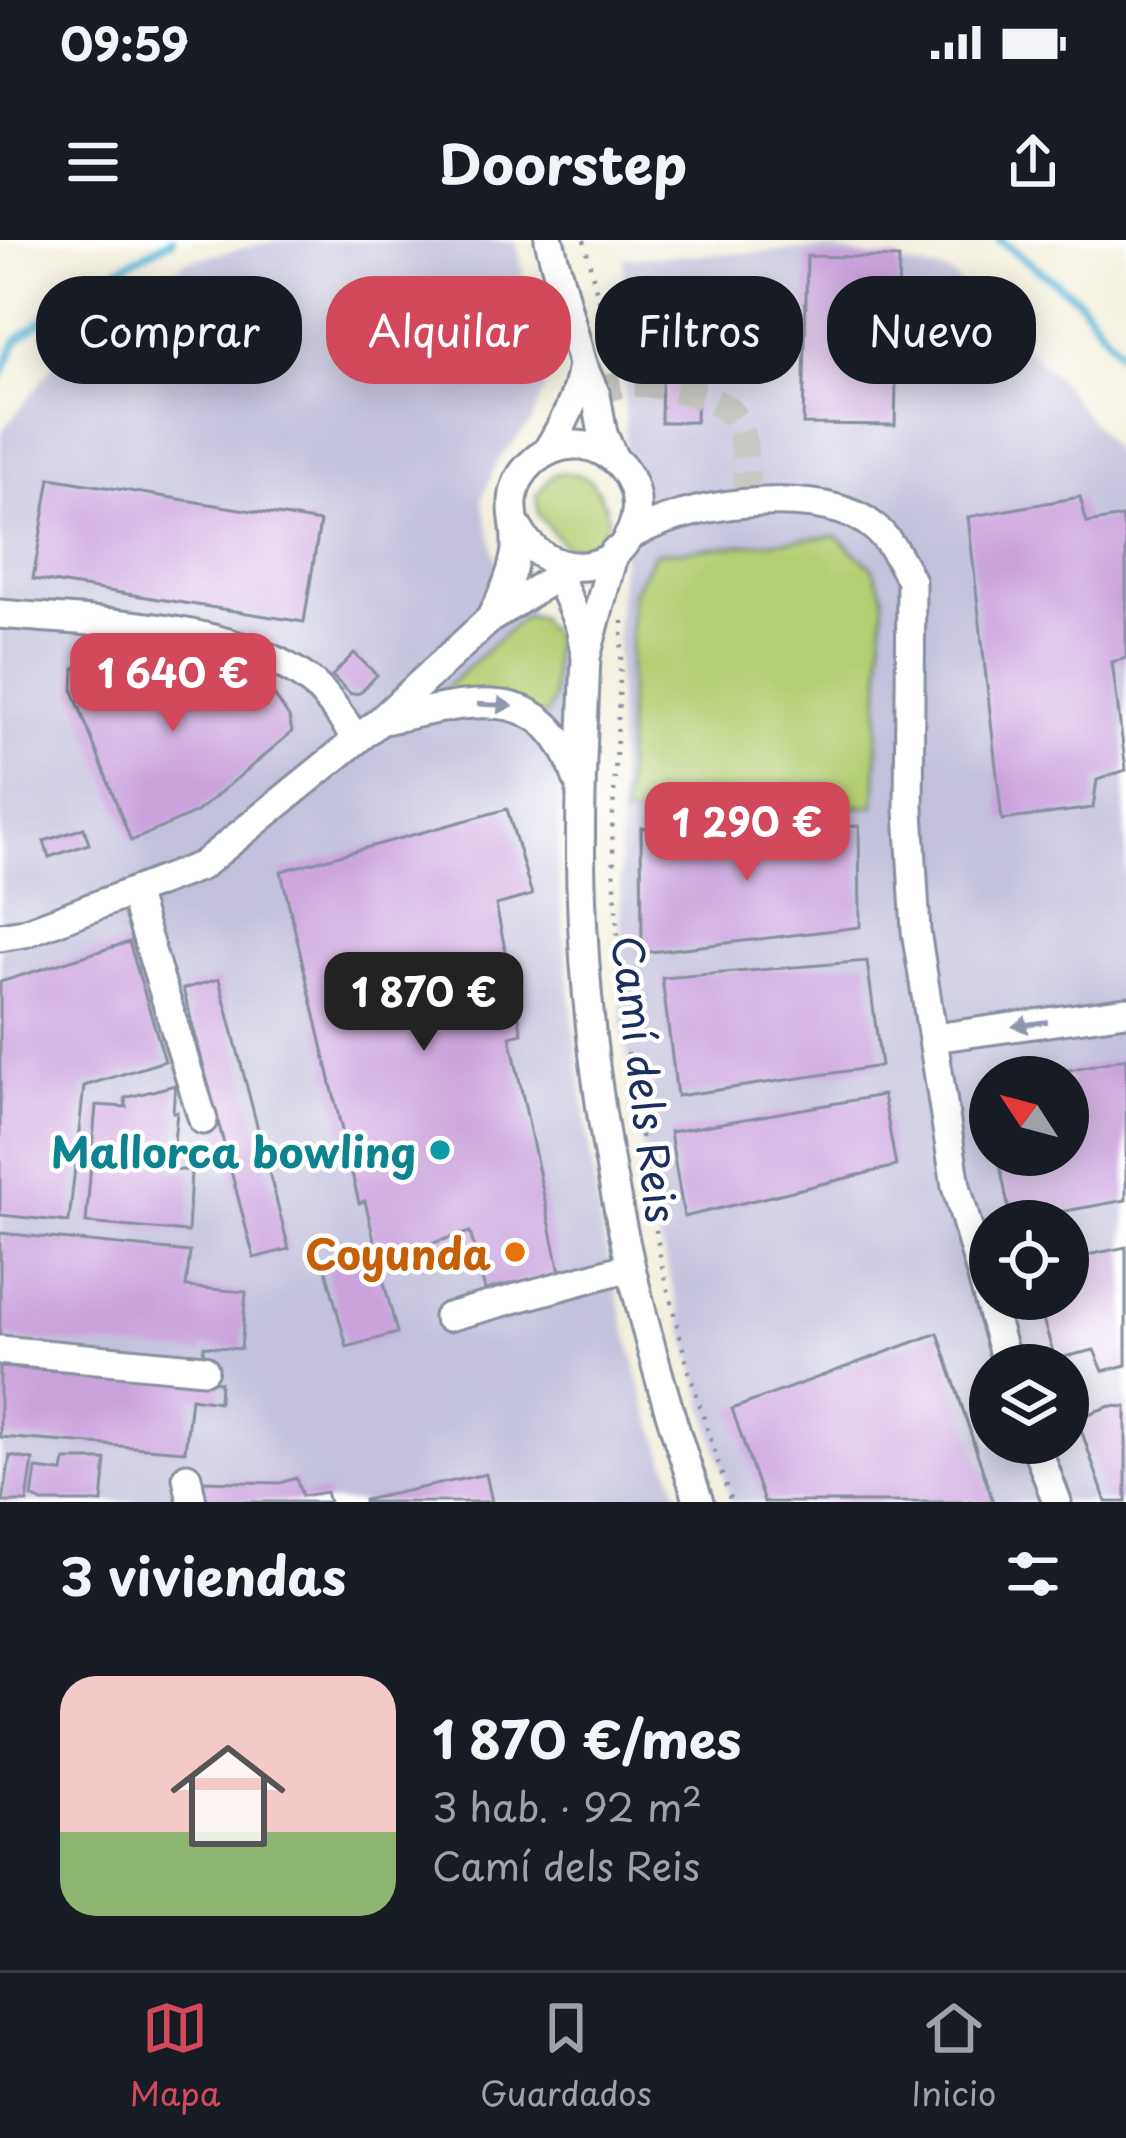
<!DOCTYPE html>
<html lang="es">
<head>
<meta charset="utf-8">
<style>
  :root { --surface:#171b24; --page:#242831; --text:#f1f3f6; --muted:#9ea1a6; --line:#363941; --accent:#d1495b }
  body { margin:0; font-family:"Playpen Sans",sans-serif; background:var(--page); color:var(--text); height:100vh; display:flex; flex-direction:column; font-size:45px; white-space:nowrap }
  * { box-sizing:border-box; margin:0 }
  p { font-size:39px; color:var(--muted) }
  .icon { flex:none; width:66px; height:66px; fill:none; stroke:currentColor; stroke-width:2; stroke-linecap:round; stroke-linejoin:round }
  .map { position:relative; height:1262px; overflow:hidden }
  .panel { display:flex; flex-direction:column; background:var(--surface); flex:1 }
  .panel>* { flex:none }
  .banner { position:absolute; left:36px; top:36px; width:1056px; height:108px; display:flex; gap:24px }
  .needle { width:78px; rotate:306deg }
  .buttons { position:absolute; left:969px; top:816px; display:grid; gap:24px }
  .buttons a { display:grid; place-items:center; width:120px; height:120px; border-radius:50%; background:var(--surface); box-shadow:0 6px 30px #0003; font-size:60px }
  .price { position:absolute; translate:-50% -102px; padding:0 27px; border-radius:24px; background:var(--accent); color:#fff; font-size:39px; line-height:78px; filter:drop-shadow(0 3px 6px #0008) }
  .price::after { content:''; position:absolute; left:50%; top:72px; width:36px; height:27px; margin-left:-18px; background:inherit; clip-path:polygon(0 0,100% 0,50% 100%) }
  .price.current { background:#222; color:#fff }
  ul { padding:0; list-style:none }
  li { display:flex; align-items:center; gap:36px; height:300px; padding:0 60px }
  li span { display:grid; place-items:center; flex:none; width:336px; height:240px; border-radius:36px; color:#555 }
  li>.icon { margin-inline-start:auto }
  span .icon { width:144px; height:144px; fill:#fffc; stroke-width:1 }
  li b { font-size:51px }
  h2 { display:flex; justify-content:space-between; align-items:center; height:144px; padding:0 60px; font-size:51px }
  .pill { padding:0 42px; border-radius:48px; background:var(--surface); box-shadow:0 6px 30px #0003; font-size:42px; line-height:108px }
  .pill.current { background:var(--accent); color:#fff }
  .status { display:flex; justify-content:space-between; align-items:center; height:84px; padding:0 60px; background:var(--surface); direction:ltr }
  .status svg { height:33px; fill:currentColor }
  header { display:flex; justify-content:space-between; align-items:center; height:156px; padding:0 60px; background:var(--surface); font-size:54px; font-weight:700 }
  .tabs { display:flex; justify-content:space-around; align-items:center; height:168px; border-top:3px solid var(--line); background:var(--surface); font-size:33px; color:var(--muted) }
  .tabs a { display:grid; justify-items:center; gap:6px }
  .tabs .current { color:var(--accent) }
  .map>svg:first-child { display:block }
</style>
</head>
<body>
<div class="status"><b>09:59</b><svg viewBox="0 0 49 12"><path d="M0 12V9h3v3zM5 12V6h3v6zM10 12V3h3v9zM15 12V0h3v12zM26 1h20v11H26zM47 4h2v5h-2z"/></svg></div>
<header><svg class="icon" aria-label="menu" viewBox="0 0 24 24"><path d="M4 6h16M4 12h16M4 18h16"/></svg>Doorstep<svg class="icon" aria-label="share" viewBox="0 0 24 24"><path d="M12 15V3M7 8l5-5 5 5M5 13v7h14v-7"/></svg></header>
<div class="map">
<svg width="1126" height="1262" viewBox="0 0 1126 1262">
  <rect width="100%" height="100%" fill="#fff"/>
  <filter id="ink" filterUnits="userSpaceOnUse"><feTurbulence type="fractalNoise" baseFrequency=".00833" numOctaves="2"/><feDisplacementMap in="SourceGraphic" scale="24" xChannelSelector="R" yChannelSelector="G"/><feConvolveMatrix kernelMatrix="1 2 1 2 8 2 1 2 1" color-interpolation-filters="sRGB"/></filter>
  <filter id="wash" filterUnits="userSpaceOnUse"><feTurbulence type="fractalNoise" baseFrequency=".004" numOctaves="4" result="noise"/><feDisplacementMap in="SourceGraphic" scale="48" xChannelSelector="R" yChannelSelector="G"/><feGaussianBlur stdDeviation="2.7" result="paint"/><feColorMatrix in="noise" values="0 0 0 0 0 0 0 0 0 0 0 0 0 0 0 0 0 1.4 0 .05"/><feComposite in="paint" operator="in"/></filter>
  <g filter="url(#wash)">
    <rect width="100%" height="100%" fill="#f3efdd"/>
    <!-- industrial -->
    <g fill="#c3c1db" fill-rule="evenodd">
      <path d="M280 0 516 1 547 142 531 183 498 220 482 258 498 330 557 404 563 448 558 631 575 797 600 986 644 1158 681 1262H0V194L68 107 187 21Z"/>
      <path d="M828 9 949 33 1057 138 1117 215 1126 233V1262H731L660 1001 622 788 617 392 626 254 624 18ZM990 837H1068V915H990ZM990 981H1068V1059H990ZM990 1125H1068V1203H990Z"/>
    </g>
    <!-- green -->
    <g fill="#b5cf74" stroke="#687f69" stroke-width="3">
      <path d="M564 232 588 238C607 261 619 284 590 306H564L539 276 536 255 553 235Z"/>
      <path d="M836 296 872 327 884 354 875 566 624 577 632 354 655 313Z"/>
      <path d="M523 377H538L553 395V459L546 475 429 463Z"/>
    </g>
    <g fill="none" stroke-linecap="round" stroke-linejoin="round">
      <!-- stream -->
      <g stroke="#56b5d5" stroke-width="8">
        <path d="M1000 0 1078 59 1126 121"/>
        <path d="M0 138 17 100 85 46 172 0"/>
      </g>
    </g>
    <g id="blocks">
      <!-- building -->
      <g fill="#caa3dd">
        <path d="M807 16 899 18 895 185 803 184Z"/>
        <path d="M663 72 706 73 705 92H724L723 132H697L696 182H661Z"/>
        <path d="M50 238 320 282 304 382 33 339Z"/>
        <path d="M1080 257 1087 283 1122 277 1126 300V418L1112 422 1126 530 1097 540 1093 568 1002 580 968 277Z"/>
        <path d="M354 413 377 435 360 453 351 454 332 436Z"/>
        <path d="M137 417 216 431 251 442 274 455 289 477 292 492 197 572 131 601 73 451 74 428Z"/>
        <path d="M507 569 532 655 496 665 522 793 510 796 560 1032 485 1050 470 992 378 1019 397 1093 347 1107 323 1019 375 1004 365 961 359 963 281 631Z"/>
        <path d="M859 586 860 687 642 713 641 588Z"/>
        <path d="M84 588 89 604 49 617 44 601Z"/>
        <path d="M129 702 165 821 84 846 69 982 0 975V742Z"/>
        <path d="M867 721 881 826 677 856 662 738Z"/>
        <path d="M219 739 289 1009 254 1018 183 749Z"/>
        <path d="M1126 818V960L1011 981 998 915H1068V837L1046 835Z"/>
        <path d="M175 845 173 872H177L171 930H191L188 992 86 983 96 865 126 867 125 858Z"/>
        <path d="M883 855 896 926 684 977 670 892Z"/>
        <path d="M0 993 190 1012 186 1047 246 1052 241 1109 204 1106 203 1114 0 1097Z"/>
        <path d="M1126 1007V1125L1103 1131 1094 1110 1055 1119 1037 1059H1068V1019Z"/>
        <path d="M938 1093 993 1262H764L732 1169Z"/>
        <path d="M0 1127 220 1142 219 1162 191 1158 185 1211 0 1197Z"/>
        <path d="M1110 1166 1126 1167V1262H1106L1077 1178Z"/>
        <path d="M10 1216 33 1220 27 1262H3Z"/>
        <path d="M65 1220H106L102 1262H42L32 1257 36 1229 63 1232Z"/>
        <path d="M486 1234 492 1262H364V1260Z"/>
        <path d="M296 1238 302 1256 326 1252 329 1262H207L203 1241 280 1243Z"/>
      </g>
    </g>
  </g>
  <g filter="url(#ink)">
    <use href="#blocks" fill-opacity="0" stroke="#878f9e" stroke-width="3"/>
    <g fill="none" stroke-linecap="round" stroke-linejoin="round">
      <!-- minor-tunnel -->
      <path stroke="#c8c9c4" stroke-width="27" stroke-dasharray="27 14" stroke-linecap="butt" d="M596 155C604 151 613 145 622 144 650 140 723 154 736 180 748 204 746 240 748 266"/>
      <defs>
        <g id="minor">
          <path d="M549 0 582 124 596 155 603 194 614 219"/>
          <path d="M547 211C564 183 578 157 582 124"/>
          <path d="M628 297C683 263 808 246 866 281 888 295 900 319 911 341L909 570 916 691 956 946 1007 1125"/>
          <path d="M553 324 580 387 586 417C583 492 579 569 581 645 587 856 630 1064 699 1262"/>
          <path d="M0 374C96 383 232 382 311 442 329 456 343 481 357 499"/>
          <path d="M492 375C503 356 511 338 515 316 519 294 512 281 513 261 515 230 544 206 574 205 592 204 611 214 622 227 634 242 639 261 635 279 621 341 545 340 518 288"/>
          <path d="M587 413 614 312"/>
          <path d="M384 480C466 464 543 435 577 538"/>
          <path d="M133 652 203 880"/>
          <path d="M0 697 24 693 201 626 380 481 490 379 571 327"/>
          <path d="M934 798 1126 771"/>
          <path d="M448 1077 630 1027"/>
          <path d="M0 1110 204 1129"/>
          <path d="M1035 1203 1057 1262"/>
          <path d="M187 1237 192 1262"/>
        </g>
      </defs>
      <!-- minor casing -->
      <use href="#minor" stroke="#878f9e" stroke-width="33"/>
      <!-- path -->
      <g stroke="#878f9e" stroke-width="4.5" stroke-dasharray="3 9" stroke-linecap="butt">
        <path d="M584 0 617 136"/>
        <path d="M623 381 612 591 622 775 661 1022 689 1132 731 1262"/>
      </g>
      <!-- minor -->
      <use href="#minor" stroke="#fff" stroke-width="27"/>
    </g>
    <!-- one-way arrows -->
    <defs><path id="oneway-solid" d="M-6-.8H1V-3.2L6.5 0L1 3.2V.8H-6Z" transform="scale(3)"/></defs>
    <g fill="#8d97ae">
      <use href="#oneway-solid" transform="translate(495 465) rotate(3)"/>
      <use href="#oneway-solid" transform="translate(1030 784) rotate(172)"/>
    </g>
  </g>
  <!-- markers -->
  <circle fill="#0f9aa8" stroke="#fff" stroke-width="4.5" cx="440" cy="910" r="12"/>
  <circle fill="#e8710a" stroke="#fff" stroke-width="4.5" cx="515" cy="1012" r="12"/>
  <g text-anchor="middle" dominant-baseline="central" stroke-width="9" stroke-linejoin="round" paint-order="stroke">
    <!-- street labels -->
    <g font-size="42" fill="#1b2f5e" stroke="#fff">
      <text transform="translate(646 839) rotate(83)">Camí dels Reis</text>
    </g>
    <!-- culture labels -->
    <g font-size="42" font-weight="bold" fill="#0d838f" stroke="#fff" text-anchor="end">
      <text x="416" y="910">Mallorca bowling</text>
    </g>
    <!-- food labels -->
    <g font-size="42" font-weight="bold" fill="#c56008" stroke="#fff" text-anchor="end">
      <text x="491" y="1012">Coyunda</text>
    </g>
  </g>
</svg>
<div class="buttons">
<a><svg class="needle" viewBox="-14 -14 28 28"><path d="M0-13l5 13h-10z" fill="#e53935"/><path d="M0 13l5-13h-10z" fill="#9ea1a6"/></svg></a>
<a><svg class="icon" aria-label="locate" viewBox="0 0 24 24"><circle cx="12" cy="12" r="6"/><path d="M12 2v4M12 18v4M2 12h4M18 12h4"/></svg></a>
<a><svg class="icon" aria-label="layers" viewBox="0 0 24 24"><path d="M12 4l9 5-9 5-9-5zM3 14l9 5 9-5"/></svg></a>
</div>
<b class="price" style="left:173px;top:495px">1 640 €</b>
<b class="price" style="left:747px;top:644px">1 290 €</b>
<b class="price current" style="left:424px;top:814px">1 870 €</b>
<div class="banner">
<a class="pill">Comprar</a>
<a class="pill current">Alquilar</a>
<a class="pill">Filtros</a>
<a class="pill">Nuevo</a>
</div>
</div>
<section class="panel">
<h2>3 viviendas<svg class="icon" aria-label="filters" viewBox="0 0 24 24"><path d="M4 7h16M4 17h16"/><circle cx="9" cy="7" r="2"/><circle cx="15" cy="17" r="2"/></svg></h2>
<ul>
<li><span style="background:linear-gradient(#f6c9c9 65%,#8fb573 0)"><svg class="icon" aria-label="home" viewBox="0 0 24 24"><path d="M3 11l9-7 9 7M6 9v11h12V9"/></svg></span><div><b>1 870 €/mes</b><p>3 hab. · 92 m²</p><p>Camí dels Reis</p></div></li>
</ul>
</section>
<nav class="tabs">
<a class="current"><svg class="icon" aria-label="map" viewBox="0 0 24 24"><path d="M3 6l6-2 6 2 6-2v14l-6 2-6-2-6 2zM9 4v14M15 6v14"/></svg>Mapa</a>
<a><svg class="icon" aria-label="saved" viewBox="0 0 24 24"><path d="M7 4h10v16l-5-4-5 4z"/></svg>Guardados</a>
<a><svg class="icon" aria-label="home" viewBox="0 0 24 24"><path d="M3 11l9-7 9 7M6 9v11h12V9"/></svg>Inicio</a>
</nav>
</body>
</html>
